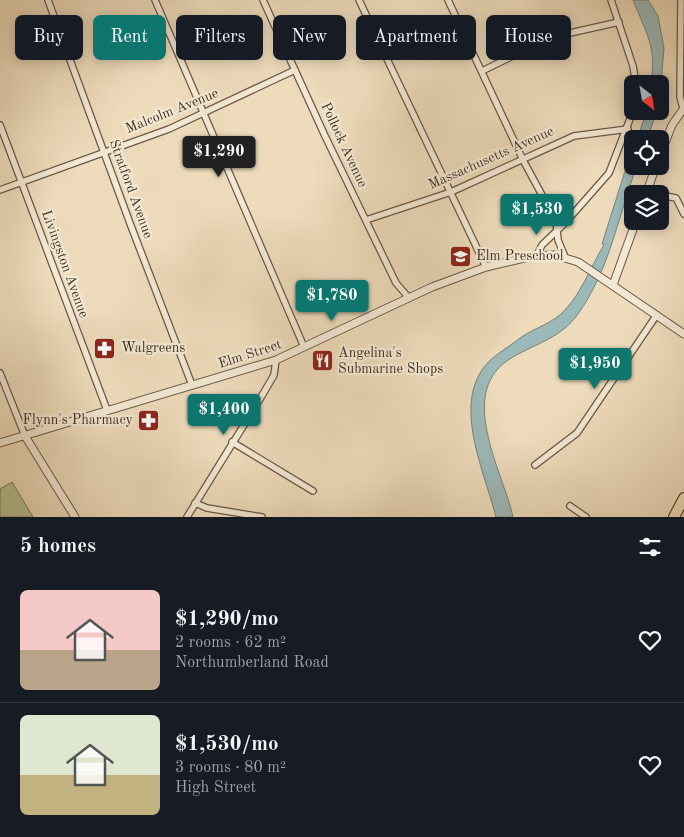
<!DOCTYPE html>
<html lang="en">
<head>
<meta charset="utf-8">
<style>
  :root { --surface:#171b24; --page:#242831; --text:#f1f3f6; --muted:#9ea1a6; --line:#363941; --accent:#0f766e }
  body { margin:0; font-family:"Old Standard TT",serif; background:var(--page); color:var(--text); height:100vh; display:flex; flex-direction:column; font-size:19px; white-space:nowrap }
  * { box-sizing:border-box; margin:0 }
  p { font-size:16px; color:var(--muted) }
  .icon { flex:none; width:28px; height:28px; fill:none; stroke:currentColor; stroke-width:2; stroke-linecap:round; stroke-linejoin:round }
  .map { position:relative; height:517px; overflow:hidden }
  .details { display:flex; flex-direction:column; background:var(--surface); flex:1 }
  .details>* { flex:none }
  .banner { position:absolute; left:15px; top:15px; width:655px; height:45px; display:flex; gap:10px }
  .needle { width:32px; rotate:149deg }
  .buttons { position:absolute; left:624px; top:75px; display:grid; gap:10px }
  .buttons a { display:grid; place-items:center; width:45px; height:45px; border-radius:8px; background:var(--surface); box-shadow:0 2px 12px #0003; font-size:25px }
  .price { position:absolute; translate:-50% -42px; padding:0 11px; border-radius:5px; background:var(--accent); color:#fff; font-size:16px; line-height:32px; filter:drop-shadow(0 1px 2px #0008) }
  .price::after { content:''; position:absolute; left:50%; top:30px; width:15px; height:11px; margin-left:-8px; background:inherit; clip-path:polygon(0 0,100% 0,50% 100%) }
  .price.current { background:#222; color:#fff }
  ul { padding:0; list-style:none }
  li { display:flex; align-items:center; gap:15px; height:125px; padding:0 20px }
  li+li { border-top:1px solid var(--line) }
  li span { display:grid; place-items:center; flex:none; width:140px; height:100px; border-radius:8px; color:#555 }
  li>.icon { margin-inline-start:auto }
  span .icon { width:60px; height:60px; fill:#fffc; stroke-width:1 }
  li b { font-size:21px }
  h2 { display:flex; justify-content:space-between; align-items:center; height:60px; padding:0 20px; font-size:21px }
  .chip { padding:0 18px; border-radius:8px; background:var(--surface); box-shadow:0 2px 12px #0003; font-size:18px; line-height:45px }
  .chip.current { background:var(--accent); color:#fff }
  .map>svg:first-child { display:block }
</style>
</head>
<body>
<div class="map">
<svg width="684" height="517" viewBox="0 0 684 517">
  <rect width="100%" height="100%" fill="#eddbbb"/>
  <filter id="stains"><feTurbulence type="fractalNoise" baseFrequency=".004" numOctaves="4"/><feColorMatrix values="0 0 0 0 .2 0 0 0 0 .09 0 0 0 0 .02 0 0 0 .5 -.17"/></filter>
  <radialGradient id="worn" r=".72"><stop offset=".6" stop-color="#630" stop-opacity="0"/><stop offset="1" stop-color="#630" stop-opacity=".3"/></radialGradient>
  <!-- green -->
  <path fill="#b8c090" stroke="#7c7658" d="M12 482 33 517H0V489Z"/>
  <!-- water -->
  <g fill="#9cb9b9" stroke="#77817b">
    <path d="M633 0H648L658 16 664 48 660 95V84H651C657 46 646 33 633 0Z"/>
    <path d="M647 111H657L647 139H637Z"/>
    <path d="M632 149V166H637C618 216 610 269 578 314 561 338 537 343 513 357 454 390 503 471 513 517H496C484 469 445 391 498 354 506 348 515 342 523 336 537 327 553 323 565 310 582 292 591 266 604 245L602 244Z"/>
  </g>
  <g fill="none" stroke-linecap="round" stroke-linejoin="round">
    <defs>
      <g id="minor">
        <path d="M48 0 131 226 192 385"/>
        <path d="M155 0 304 347"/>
        <path d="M263 0 325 136 396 283 409 298"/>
        <path d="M359 0 486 267"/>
        <path d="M448 0 523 160 556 221 558 240 565 257"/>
        <path d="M611 0 633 66 636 84"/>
        <path d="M681 0 680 97 683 108"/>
        <path d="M482 71 552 37 619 22"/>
        <path d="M0 125 107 410"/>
        <path d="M0 190 169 129 295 70"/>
        <path d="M660 195 676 198 684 214"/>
        <path d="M366 220 451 192 574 136 628 129"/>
        <path d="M537 255 542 245 565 223 609 173 633 111"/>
        <path d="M0 373 25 436"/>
        <path d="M232 442 313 491"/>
        <path d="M535 465 577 433 656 316"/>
        <path d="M195 503 207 508 262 517"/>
        <path d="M570 506 586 517"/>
        <path d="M187 517 260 399 274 375 276 360"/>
      </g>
      <g id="tertiary">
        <path d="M660 156 672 125 684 108"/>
        <path d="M646 194 656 166"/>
        <path d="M613 285 636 221"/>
        <path d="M25 436 75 517"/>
        <path d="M0 443 276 360 432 287 486 267 533 256 555 255 578 262 684 334"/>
      </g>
      <path id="trunk" d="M674 517 684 498"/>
    </defs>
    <!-- minor casing -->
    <use href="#minor" stroke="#6a5846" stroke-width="8"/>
    <!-- tertiary casing -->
    <use href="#tertiary" stroke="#6a5846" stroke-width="9"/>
    <!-- trunk casing -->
    <use href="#trunk" stroke="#3f2d1f" stroke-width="12"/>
    <!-- minor -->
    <use href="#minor" stroke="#f3e8d3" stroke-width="5.5"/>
    <!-- tertiary -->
    <use href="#tertiary" stroke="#f3e8d3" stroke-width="7"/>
    <!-- trunk -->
    <use href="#trunk" stroke="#eddbbb" stroke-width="10"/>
  </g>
  <!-- icons -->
  <defs>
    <symbol id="school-square" viewBox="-11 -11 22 22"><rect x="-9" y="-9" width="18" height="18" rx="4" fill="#8f2418" stroke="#f3e8d3"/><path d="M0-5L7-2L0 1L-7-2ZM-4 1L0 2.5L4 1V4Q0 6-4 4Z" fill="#fff"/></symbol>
    <symbol id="pharmacy-square" viewBox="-11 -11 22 22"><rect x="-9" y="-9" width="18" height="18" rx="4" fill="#8f2418" stroke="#f3e8d3"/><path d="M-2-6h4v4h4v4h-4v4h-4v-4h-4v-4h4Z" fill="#fff"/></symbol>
    <symbol id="restaurant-square" viewBox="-11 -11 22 22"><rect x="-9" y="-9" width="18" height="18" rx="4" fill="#8f2418" stroke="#f3e8d3"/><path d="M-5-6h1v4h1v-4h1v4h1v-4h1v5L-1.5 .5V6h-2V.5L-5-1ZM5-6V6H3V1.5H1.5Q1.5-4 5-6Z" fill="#fff"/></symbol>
  </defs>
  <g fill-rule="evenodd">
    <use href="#school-square" x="448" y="244" width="25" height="25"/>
    <use href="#pharmacy-square" x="92" y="336" width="25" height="25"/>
    <use href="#restaurant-square" x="310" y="348" width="25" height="25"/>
    <use href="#pharmacy-square" x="136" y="408" width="25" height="25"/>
  </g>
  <g text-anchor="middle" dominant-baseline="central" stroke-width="4.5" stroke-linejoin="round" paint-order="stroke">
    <!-- street labels -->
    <g font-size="14" fill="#3f2d1f" stroke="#f3e8d3">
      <text transform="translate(172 111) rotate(-22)">Malcolm Avenue</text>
      <text transform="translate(344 145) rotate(65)">Pollock Avenue</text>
      <text transform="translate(491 158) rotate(-24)">Massachusetts Avenue</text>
      <text transform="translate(131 189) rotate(70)">Stratford Avenue</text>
      <text transform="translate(65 264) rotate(70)">Livingston Avenue</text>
      <text transform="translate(250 354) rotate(-18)">Elm Street</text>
    </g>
    <!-- poi labels -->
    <g font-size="14" fill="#3f2d1f" stroke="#f3e8d3" text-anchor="start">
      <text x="476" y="256">Elm Preschool</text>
      <text x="121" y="348">Walgreens</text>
      <text x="338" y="353">Angelina's<tspan x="338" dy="16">Submarine Shops</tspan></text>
      <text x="133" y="420" text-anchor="end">Flynn's Pharmacy</text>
    </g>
  </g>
  <rect width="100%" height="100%" filter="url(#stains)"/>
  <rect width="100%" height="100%" fill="url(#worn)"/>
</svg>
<div class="buttons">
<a><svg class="needle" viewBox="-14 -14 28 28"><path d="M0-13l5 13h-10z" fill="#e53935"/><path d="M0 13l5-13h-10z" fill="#9ea1a6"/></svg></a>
<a><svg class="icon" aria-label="locate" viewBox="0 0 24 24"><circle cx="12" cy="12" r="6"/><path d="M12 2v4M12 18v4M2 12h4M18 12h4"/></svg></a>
<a><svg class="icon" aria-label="layers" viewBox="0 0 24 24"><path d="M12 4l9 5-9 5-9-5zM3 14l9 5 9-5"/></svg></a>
</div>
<b class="price current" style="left:219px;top:178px">$1,290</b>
<b class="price" style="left:537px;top:236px">$1,530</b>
<b class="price" style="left:332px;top:322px">$1,780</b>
<b class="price" style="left:595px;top:390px">$1,950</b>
<b class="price" style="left:224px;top:436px">$1,400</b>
<div class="banner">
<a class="chip">Buy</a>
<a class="chip current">Rent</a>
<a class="chip">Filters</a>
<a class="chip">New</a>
<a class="chip">Apartment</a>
<a class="chip">House</a>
</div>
</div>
<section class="details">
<h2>5 homes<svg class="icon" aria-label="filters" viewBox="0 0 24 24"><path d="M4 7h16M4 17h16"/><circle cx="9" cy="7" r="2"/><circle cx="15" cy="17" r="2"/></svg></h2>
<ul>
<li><span style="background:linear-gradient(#f6c9c9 60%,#b9a48a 0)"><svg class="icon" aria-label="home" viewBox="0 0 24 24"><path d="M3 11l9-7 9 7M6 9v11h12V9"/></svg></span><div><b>$1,290/mo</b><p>2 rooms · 62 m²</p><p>Northumberland Road</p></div><svg class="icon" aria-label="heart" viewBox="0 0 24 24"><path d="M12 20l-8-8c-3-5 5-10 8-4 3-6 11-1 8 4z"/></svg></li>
<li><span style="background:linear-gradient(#dfe7d0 60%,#c2b280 0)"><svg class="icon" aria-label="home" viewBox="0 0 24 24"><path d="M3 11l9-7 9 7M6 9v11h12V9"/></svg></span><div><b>$1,530/mo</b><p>3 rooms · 80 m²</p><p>High Street</p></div><svg class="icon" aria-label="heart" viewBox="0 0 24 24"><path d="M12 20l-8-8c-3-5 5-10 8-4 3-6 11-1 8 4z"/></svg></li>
</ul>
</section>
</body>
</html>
